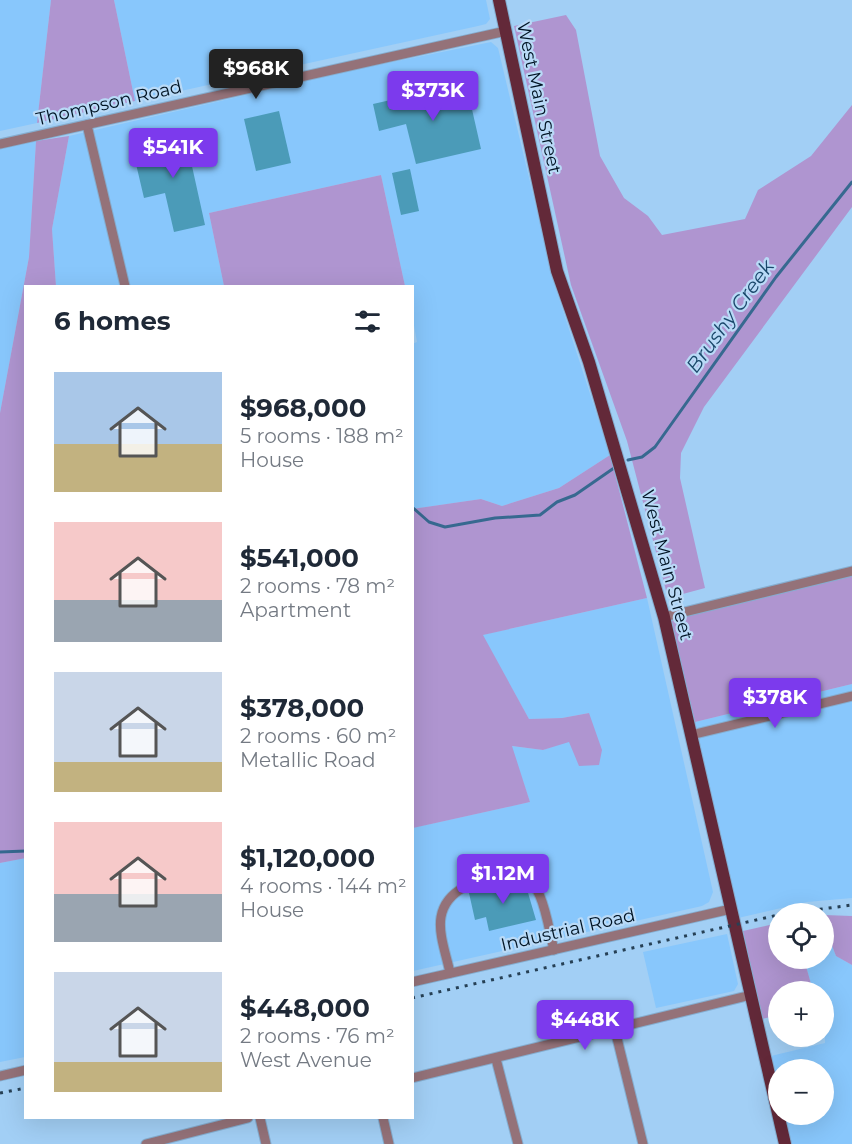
<!DOCTYPE html>
<html lang="en">
<head>
<meta charset="utf-8">
<style>
  :root { --surface:#fff; --page:#f2f2f3; --text:#1f2937; --muted:#747a83; --accent:#7c3aed }
  body { margin:0; font-family:Montserrat,sans-serif; background:var(--page); color:var(--text); height:100vh; display:flex; flex-direction:column; font-size:22px; white-space:nowrap }
  * { box-sizing:border-box; margin:0 }
  p { font-size:20px; color:var(--muted) }
  .icon { flex:none; width:33px; height:33px; fill:none; stroke:currentColor; stroke-width:2; stroke-linecap:round; stroke-linejoin:round }
  .map { position:relative; flex:1; overflow:hidden }
  .details { position:absolute; left:24px; top:285px; width:390px; height:834px; display:flex; flex-direction:column; background:var(--surface); border-radius:0px; box-shadow:0 6px 24px #0002 }
  .details>* { flex:none }
  .fabs { position:absolute; left:768px; top:903px; display:grid; gap:12px }
  .fabs a { display:grid; place-items:center; width:66px; height:66px; border-radius:50%; background:var(--surface); box-shadow:0 6px 24px #0002; font-size:30px }
  .price { position:absolute; translate:-50% -51px; padding:0 14px; border-radius:6px; background:var(--accent); color:#fff; font-size:20px; line-height:39px; filter:drop-shadow(0 2px 3px #0008) }
  .price::after { content:''; position:absolute; left:50%; top:36px; width:18px; height:14px; margin-left:-9px; background:inherit; clip-path:polygon(0 0,100% 0,50% 100%) }
  .price.current { background:#222; color:#fff }
  ul { padding:0; list-style:none }
  li { display:flex; align-items:center; gap:18px; height:150px; padding:0 30px }
  li span { display:grid; place-items:center; flex:none; width:168px; height:120px; border-radius:0px; color:#555 }
  li>.icon { margin-inline-start:auto }
  span .icon { width:72px; height:72px; fill:#fffc; stroke-width:1 }
  li b { font-size:26px }
  h2 { display:flex; justify-content:space-between; align-items:center; height:72px; padding:0 30px; font-size:26px }
  .map>svg:first-child { display:block }
</style>
</head>
<body>
<div class="map">
<svg width="852" height="1144" viewBox="0 0 852 1144">
  <rect width="100%" height="100%" fill="#a2cff5"/>
  <!-- built -->
  <g fill="#88c7fc">
    <path d="M0 0H51L37 123 0 131Z"/>
    <path d="M114 0H486L490 19 486 24 478 26 135 101Z"/>
    <path d="M491 42 498 48 555 286 610 455 559 488 502 506 481 499 413 509 412 344 417 342 413 320 412 286H405L381 175 209 213 224 286H56L52 229 69 136 358 69Z"/>
    <path d="M36 141 29 257 0 413V147Z"/>
    <path d="M647 598 713 892 709 902 702 906 413 971 412 828 530 802 511 746 543 750 569 741 589 713 562 718 529 719 482 635Z"/>
    <path d="M852 684V898L807 902 738 918 695 722Z"/>
    <path d="M25 858V1057L0 1062V863Z"/>
    <path d="M824 925 836 956 852 965V1144H791L784 1115 824 1114V1070H778V1089L771 1056 825 1043 824 992 813 991 804 959 824 958Z"/>
    <path d="M727 934 738 984 734 991 656 1008 643 952Z"/>
  </g>
  <!-- green -->
  <g fill="#af95d0">
    <path d="M51 0H114L135 101 37 123Z"/>
    <path d="M566 15 576 30 600 156 624 198 648 216 662 235 745 219 758 190 811 156 852 105V207L704 407 681 453 680 478 705 588 668 598 627 441 571 285 514 26Z"/>
    <path d="M69 136 52 229 56 286H26V858L0 863V413L29 257 36 141Z"/>
    <path d="M381 175 405 286H224L209 213Z"/>
    <path d="M610 455 647 598 483 635 529 719 562 718 589 713 602 750 599 765 579 766 569 742 543 750 512 746 530 802 413 828 412 509 481 499 502 506 559 488Z"/>
    <path d="M852 572V684L695 722 671 623 677 613Z"/>
    <path d="M824 915 852 916V965L836 956 824 925Z"/>
    <path d="M778 923V958L804 959 813 991 778 992V1015L762 1019 743 931Z"/>
  </g>
  <g fill="none" stroke-linecap="round" stroke-linejoin="round">
    <!-- stream -->
    <g stroke="#376990" stroke-width="3">
      <path d="M628 460 642 457 655 447 776 277 852 182"/>
      <path d="M412 507 429 522 445 527 495 518 540 515 557 502 575 495 614 468"/>
      <path d="M0 852 26 851"/>
    </g>
  </g>
  <!-- building -->
  <g fill="#4b9bb8">
    <path d="M466 83 481 149 416 164 406 124 379 131 373 104Z"/>
    <path d="M279 111 291 163 256 171 244 119Z"/>
    <path d="M184 130 205 225 174 232 165 193 144 198 136 164 151 161 146 139Z"/>
    <path d="M410 169 419 211 401 215 392 173Z"/>
    <path d="M521 880 526 886 536 920 489 931 486 917 475 920 469 893Z"/>
  </g>
  <g fill="none" stroke-linecap="round" stroke-linejoin="round">
    <defs>
      <g id="minor">
        <path d="M87 125 125 286"/>
        <path d="M0 144 506 31"/>
        <path d="M664 617 852 571"/>
        <path d="M691 735 852 696"/>
        <path d="M450 973C447 957 438 934 441 917 447 883 490 878 517 870 544 882 547 923 554 950"/>
        <path d="M412 982 731 909"/>
        <path d="M615 1030 643 1144"/>
        <path d="M496 1059 518 1144"/>
        <path d="M0 1076 26 1070"/>
        <path d="M412 1078 751 995"/>
        <path d="M260 1118 266 1144"/>
        <path d="M383 1118 389 1144"/>
        <path d="M146 1144 248 1118"/>
      </g>
      <path id="major" d="M499 0 557 271 589 362 664 617 785 1144"/>
    </defs>
    <!-- minor casing -->
    <use href="#minor" stroke="#85adcf" stroke-width="11"/>
    <!-- major casing -->
    <use href="#major" stroke="#85adcf" stroke-width="14"/>
    <!-- minor -->
    <use href="#minor" stroke="#947279" stroke-width="9"/>
    <!-- major -->
    <use href="#major" stroke="#632939" stroke-width="12"/>
    <!-- rail -->
    <g stroke="#264055" stroke-width="3" stroke-dasharray="3 6" stroke-linecap="butt">
      <path d="M784 914 852 905"/>
      <path d="M412 998 778 915"/>
      <path d="M0 1093 26 1088"/>
    </g>
  </g>
  <g text-anchor="middle" dominant-baseline="central" stroke-width="4.5" stroke-linejoin="round" paint-order="stroke">
    <!-- street labels -->
    <g font-size="18" fill="#001424" stroke="#b9daf7">
      <text transform="translate(539 98) rotate(78)">West Main Street</text>
      <text transform="translate(109 103) rotate(-13)">Thompson Road</text>
      <text transform="translate(667 565) rotate(75)">West Main Street</text>
      <text transform="translate(568 930) rotate(-13)">Industrial Road</text>
    </g>
    <!-- water labels -->
    <g font-size="20" font-style="italic" fill="#1a486b" stroke="#b9daf7">
      <text transform="translate(730 316) rotate(-54)">Brushy Creek</text>
    </g>
  </g>
</svg>
<div class="fabs">
<a><svg class="icon" aria-label="locate" viewBox="0 0 24 24"><circle cx="12" cy="12" r="6"/><path d="M12 2v4M12 18v4M2 12h4M18 12h4"/></svg></a>
<a>+</a>
<a>−</a>
</div>
<b class="price current" style="left:256px;top:100px">$968K</b>
<b class="price" style="left:433px;top:122px">$373K</b>
<b class="price" style="left:173px;top:179px">$541K</b>
<b class="price" style="left:775px;top:729px">$378K</b>
<b class="price" style="left:503px;top:905px">$1.12M</b>
<b class="price" style="left:585px;top:1051px">$448K</b>
<section class="details">
<h2>6 homes<svg class="icon" aria-label="filters" viewBox="0 0 24 24"><path d="M4 7h16M4 17h16"/><circle cx="9" cy="7" r="2"/><circle cx="15" cy="17" r="2"/></svg></h2>
<ul>
<li><span style="background:linear-gradient(#a9c7e8 60%,#c2b280 0)"><svg class="icon" aria-label="home" viewBox="0 0 24 24"><path d="M3 11l9-7 9 7M6 9v11h12V9"/></svg></span><div><b>$968,000</b><p>5 rooms · 188 m²</p><p>House</p></div></li>
<li><span style="background:linear-gradient(#f6c9c9 65%,#9aa5b1 0)"><svg class="icon" aria-label="home" viewBox="0 0 24 24"><path d="M3 11l9-7 9 7M6 9v11h12V9"/></svg></span><div><b>$541,000</b><p>2 rooms · 78 m²</p><p>Apartment</p></div></li>
<li><span style="background:linear-gradient(#c9d6e8 75%,#c2b280 0)"><svg class="icon" aria-label="home" viewBox="0 0 24 24"><path d="M3 11l9-7 9 7M6 9v11h12V9"/></svg></span><div><b>$378,000</b><p>2 rooms · 60 m²</p><p>Metallic Road</p></div></li>
<li><span style="background:linear-gradient(#f6c9c9 60%,#9aa5b1 0)"><svg class="icon" aria-label="home" viewBox="0 0 24 24"><path d="M3 11l9-7 9 7M6 9v11h12V9"/></svg></span><div><b>$1,120,000</b><p>4 rooms · 144 m²</p><p>House</p></div></li>
<li><span style="background:linear-gradient(#c9d6e8 75%,#c2b280 0)"><svg class="icon" aria-label="home" viewBox="0 0 24 24"><path d="M3 11l9-7 9 7M6 9v11h12V9"/></svg></span><div><b>$448,000</b><p>2 rooms · 76 m²</p><p>West Avenue</p></div></li>
</ul>
</section>
</div>
</body>
</html>
